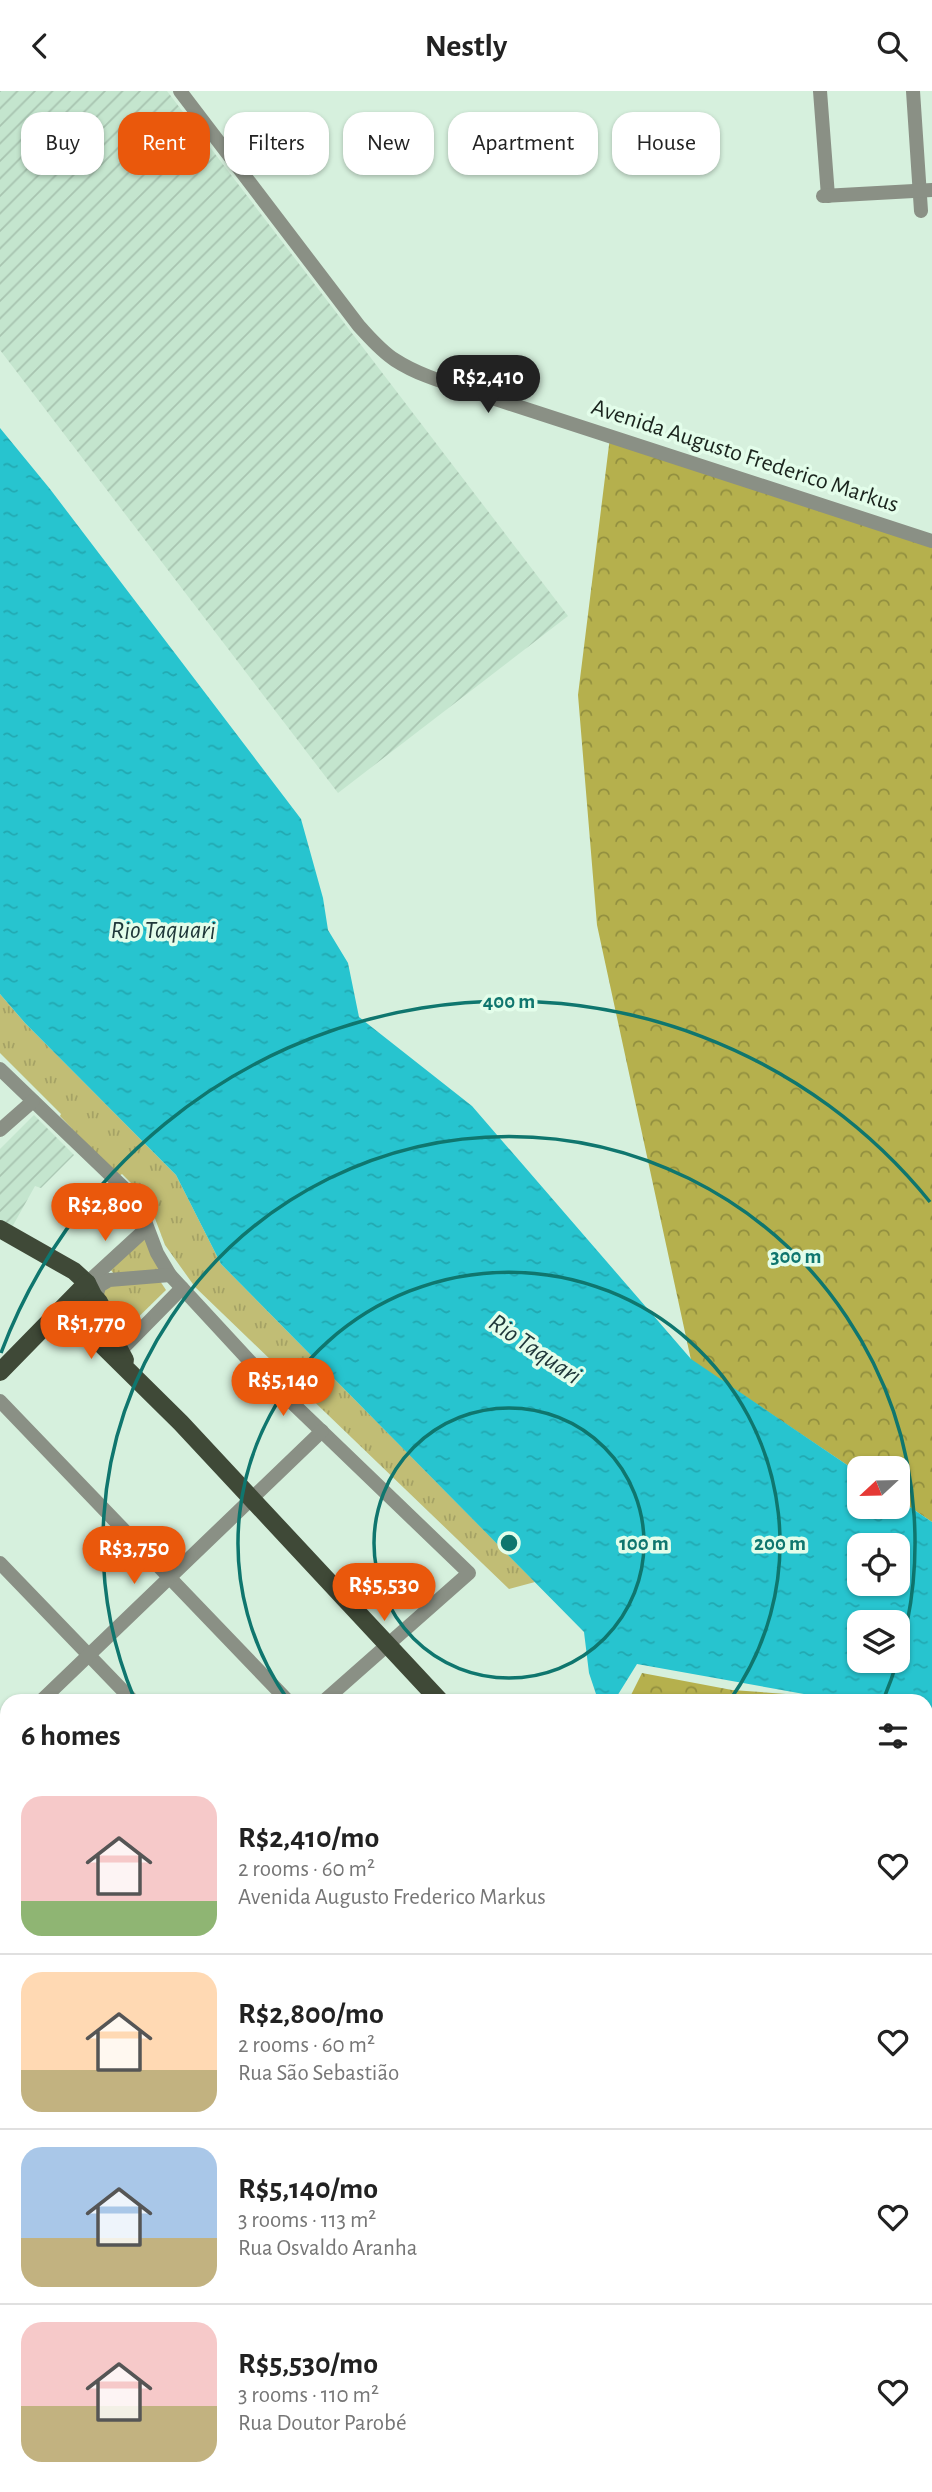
<!DOCTYPE html>
<html lang="en">
<head>
<meta charset="utf-8">
<style>
  :root { --surface:#fff; --page:#f6f6f6; --text:#222; --muted:#767676; --line:#e0e0e0; --accent:#ea580c }
  body { margin:0; font-family:"Alegreya Sans",sans-serif; background:var(--page); color:var(--text); height:100vh; display:flex; flex-direction:column; font-size:26px; white-space:nowrap }
  * { box-sizing:border-box; margin:0 }
  p { font-size:23px; color:var(--muted) }
  .icon { flex:none; width:38px; height:38px; fill:none; stroke:currentColor; stroke-width:2; stroke-linecap:round; stroke-linejoin:round }
  .map { position:relative; flex:1; overflow:hidden }
  .drawer { position:absolute; left:0px; top:1603px; width:933px; height:798px; display:flex; flex-direction:column; background:var(--surface); border-radius:21px 21px 0 0; box-shadow:0 2px 5px #0004 }
  .drawer>* { flex:none }
  .guide { position:absolute; left:21px; top:21px; width:891px; height:63px; display:flex; gap:14px }
  .needle { width:46px; rotate:248deg }
  .buttons { position:absolute; left:847px; top:1365px; display:grid; gap:14px }
  .buttons a { display:grid; place-items:center; width:63px; height:63px; border-radius:14px; background:var(--surface); box-shadow:0 2px 5px #0004; font-size:35px }
  .price { position:absolute; translate:-50% -60px; padding:0 16px; border-radius:24px; background:var(--accent); color:#fff; font-size:23px; line-height:46px; filter:drop-shadow(0 2px 4px #0008) }
  .price::after { content:''; position:absolute; left:50%; top:42px; width:21px; height:16px; margin-left:-10px; background:inherit; clip-path:polygon(0 0,100% 0,50% 100%) }
  .price.active { background:#222; color:#fff }
  ul { padding:0; list-style:none }
  li { display:flex; align-items:center; gap:21px; height:175px; padding:0 21px }
  li+li { border-top:2px solid var(--line) }
  li span { display:grid; place-items:center; flex:none; width:196px; height:140px; border-radius:21px; color:#555 }
  li>.icon { margin-inline-start:auto }
  span .icon { width:84px; height:84px; fill:#fffc; stroke-width:1 }
  li b { font-size:30px }
  h2 { display:flex; justify-content:space-between; align-items:center; height:84px; padding:0 21px; font-size:30px }
  .tag { padding:0 24px; border-radius:21px; background:var(--surface); box-shadow:0 2px 5px #0004; font-size:24px; line-height:63px }
  .tag.active { background:var(--accent); color:#fff }
  header { display:flex; justify-content:space-between; align-items:center; height:91px; padding:0 21px; background:var(--surface); font-size:32px; font-weight:600 }
  .map>svg:first-child { display:block }
</style>
</head>
<body>
<header><svg class="icon" aria-label="back" viewBox="0 0 24 24"><path d="M15 5l-7 7 7 7"/></svg>Nestly<svg class="icon" aria-label="search" viewBox="0 0 24 24"><circle cx="10" cy="10" r="6"/><path d="M15 15l6 6"/></svg></header>
<div class="map">
<svg width="932" height="2401" viewBox="0 0 932 2401">
  <defs>
    <pattern id="industrial-furrows" width="10" height="10" patternUnits="userSpaceOnUse" patternTransform="scale(1.75)"><rect width="10" height="10" fill="#c4e5ce"/><path d="M-1 1l2-2M0 10L10 0M9 11l2-2" fill="none" stroke="#a8c4b0"/></pattern>
    <pattern id="forest-crowns" width="20" height="18" patternUnits="userSpaceOnUse" patternTransform="scale(1.75)"><rect width="20" height="18" fill="#b5b04d"/><path d="M2 6a3 3 0 1 1 6 0M12 15a3 3 0 1 1 6 0" fill="none" stroke="#928f3f"/></pattern>
    <pattern id="park-tufts" width="24" height="20" patternUnits="userSpaceOnUse" patternTransform="scale(1.75)"><rect width="24" height="20" fill="#c1bd75"/><path d="M3 7l-1-3M5 7V3M7 7l1-3M15 17l-1-3M17 17v-4M19 17l1-3" fill="none" stroke="#a5a265"/></pattern>
    <pattern id="water-ripples" width="26" height="14" patternUnits="userSpaceOnUse" patternTransform="scale(1.75)"><rect width="26" height="14" fill="#27c4cf"/><path d="M2 4q2-2 4 0t4 0M15 11q2-2 4 0t4 0" fill="none" stroke="#22a8b1"/></pattern>
  </defs>
  <rect width="100%" height="100%" fill="#d6f0dd"/>
  <!-- industrial -->
  <g fill="url(#industrial-furrows)">
    <path d="M0 0H167L568 525 338 702 0 259Z"/>
    <path d="M34 1024 74 1064 41 1097 35 1095 11 1138 0 1131V1058Z"/>
    <path d="M134 2394H374L362 2401H134Z"/>
  </g>
  <!-- forest -->
  <g fill="url(#forest-crowns)">
    <path d="M610 346 932 450V1431L898 1408V1377H859V1382L691 1269 597 834 578 604Z"/>
    <path d="M642 1582 732 1599 881 1610H628Z"/>
  </g>
  <!-- park -->
  <g fill="url(#park-tufts)">
    <path d="M0 903 25 932 176 1084 221 1173 535 1491 509 1498 195 1196 165 1154 148 1109 122 1083 118 1086 60 1025 61 1023 0 962Z"/>
    <path d="M145 1143 163 1180 114 1183 110 1178Z"/>
    <path d="M160 1190 166 1199 118 1246 98 1201 105 1193Z"/>
  </g>
  <!-- water -->
  <path fill="url(#water-ripples)" fill-rule="evenodd" d="M0 337 50 398 301 728 323 807 328 839 348 872 359 926 472 1015 691 1268 859 1382V1416H898V1408L932 1431V1641L926 1639V1610H843L637 1573 614 1610H596L597 1606 589 1582 584 1541 221 1173 176 1084 25 932 0 903ZM859 1454H898V1493H859ZM859 1531H898V1570H859Z"/>
  <g fill="none" stroke-linecap="round" stroke-linejoin="round">
    <!-- stream -->
    <path stroke="#27c4cf" stroke-width="2.5" d="M0 1911 7 1909"/>
    <!-- minor -->
    <g stroke="#8a9085" stroke-width="14">
      <path d="M180 0 359 235C371 248 381 260 395 269 421 286 454 294 483 304L932 450"/>
      <path d="M820 0 828 105"/>
      <path d="M913 0 921 120"/>
      <path d="M823 105 932 99"/>
      <path d="M0 978 126 1099 143 1125 157 1162 170 1184 256 1277 469 1482 324 1610"/>
      <path d="M0 1039 33 1010"/>
      <path d="M87 1192 147 1137"/>
      <path d="M96 1208 99 1195 109 1189 170 1184"/>
      <path d="M120 1260 182 1197"/>
      <path d="M0 1310 288 1610"/>
      <path d="M0 1472 133 1610"/>
      <path d="M41 1610 322 1340"/>
      <path d="M0 1995 7 1993"/>
      <path d="M926 2071 932 2112"/>
      <path d="M0 2230 7 2228"/>
      <path d="M926 2312 932 2293"/>
      <path d="M0 2359 7 2357"/>
      <path d="M867 2401 873 2394"/>
    </g>
    <!-- major -->
    <g stroke="#3f4937" stroke-width="18">
      <path d="M0 1138 74 1180 87 1192 94 1206"/>
      <circle cx="88" cy="1218" r="13"/>
      <path d="M100 1223 125 1269"/>
      <path d="M80 1228 100 1252 181 1332 440 1610"/>
      <path d="M0 1281 87 1192"/>
      <path d="M0 1641 7 1648"/>
      <path d="M926 1758 932 1759"/>
      <path d="M0 1789 7 1786"/>
      <path d="M0 2102 7 2111"/>
      <path d="M124 2401 125 2394"/>
    </g>
  </g>
  <!-- distance rings -->
  <g fill="none" stroke="#0f766e" stroke-width="3.5">
    <circle cx="509" cy="1452" r="135"/>
    <path d="M288 1609A271 271 0 1 1 730 1609"/>
    <path d="M134 1607A406 406 0 1 1 884 1607"/>
    <path d="M1 1262A542 542 0 0 1 930 1111"/>
  </g>
  <g text-anchor="middle" dominant-baseline="central" stroke-width="7" stroke-linejoin="round" paint-order="stroke">
    <!-- street labels -->
    <g font-size="24" fill="#1a241d" stroke="#e3fdea">
      <text transform="translate(745 365) rotate(18)">Avenida Augusto Frederico Markus</text>
    </g>
    <!-- water labels -->
    <g font-size="26" font-style="italic" fill="#20383a" stroke="#e3fdea">
      <text x="163" y="839">Rio Taquari</text>
      <text transform="translate(535 1258) rotate(34)">Rio Taquari</text>
    </g>
  </g>
  <circle cx="509" cy="1452" r="10" fill="#0f766e" stroke="#e3fdea" stroke-width="3.5"/>
  <g font-size="21" text-anchor="middle" font-weight="bold" fill="#0f766e" stroke="#e3fdea" stroke-width="7" stroke-linejoin="round" paint-order="stroke">
    <text x="509" y="917">400 m</text>
    <text x="796" y="1172">300 m</text>
    <text x="644" y="1459">100 m</text>
    <text x="780" y="1459">200 m</text>
  </g>
</svg>
<div class="buttons">
<a><svg class="needle" viewBox="-14 -14 28 28"><path d="M0-13l5 13h-10z" fill="#e53935"/><path d="M0 13l5-13h-10z" fill="#767676"/></svg></a>
<a><svg class="icon" aria-label="locate" viewBox="0 0 24 24"><circle cx="12" cy="12" r="6"/><path d="M12 2v4M12 18v4M2 12h4M18 12h4"/></svg></a>
<a><svg class="icon" aria-label="layers" viewBox="0 0 24 24"><path d="M12 4l9 5-9 5-9-5zM3 14l9 5 9-5"/></svg></a>
</div>
<b class="price active" style="left:488px;top:324px">R$2,410</b>
<b class="price" style="left:105px;top:1152px">R$2,800</b>
<b class="price" style="left:91px;top:1270px">R$1,770</b>
<b class="price" style="left:283px;top:1327px">R$5,140</b>
<b class="price" style="left:134px;top:1495px">R$3,750</b>
<b class="price" style="left:384px;top:1532px">R$5,530</b>
<div class="guide">
<a class="tag">Buy</a>
<a class="tag active">Rent</a>
<a class="tag">Filters</a>
<a class="tag">New</a>
<a class="tag">Apartment</a>
<a class="tag">House</a>
</div>
<section class="drawer">
<h2>6 homes<svg class="icon" aria-label="filters" viewBox="0 0 24 24"><path d="M4 7h16M4 17h16"/><circle cx="9" cy="7" r="2"/><circle cx="15" cy="17" r="2"/></svg></h2>
<ul>
<li><span style="background:linear-gradient(#f6c9c9 75%,#8fb573 0)"><svg class="icon" aria-label="home" viewBox="0 0 24 24"><path d="M3 11l9-7 9 7M6 9v11h12V9"/></svg></span><div><b>R$2,410/mo</b><p>2 rooms · 60 m²</p><p>Avenida Augusto Frederico Markus</p></div><svg class="icon" aria-label="heart" viewBox="0 0 24 24"><path d="M12 20l-8-8c-3-5 5-10 8-4 3-6 11-1 8 4z"/></svg></li>
<li><span style="background:linear-gradient(#ffd9b3 70%,#c2b280 0)"><svg class="icon" aria-label="home" viewBox="0 0 24 24"><path d="M3 11l9-7 9 7M6 9v11h12V9"/></svg></span><div><b>R$2,800/mo</b><p>2 rooms · 60 m²</p><p>Rua São Sebastião</p></div><svg class="icon" aria-label="heart" viewBox="0 0 24 24"><path d="M12 20l-8-8c-3-5 5-10 8-4 3-6 11-1 8 4z"/></svg></li>
<li><span style="background:linear-gradient(#a9c7e8 65%,#c2b280 0)"><svg class="icon" aria-label="home" viewBox="0 0 24 24"><path d="M3 11l9-7 9 7M6 9v11h12V9"/></svg></span><div><b>R$5,140/mo</b><p>3 rooms · 113 m²</p><p>Rua Osvaldo Aranha</p></div><svg class="icon" aria-label="heart" viewBox="0 0 24 24"><path d="M12 20l-8-8c-3-5 5-10 8-4 3-6 11-1 8 4z"/></svg></li>
<li><span style="background:linear-gradient(#f6c9c9 60%,#c2b280 0)"><svg class="icon" aria-label="home" viewBox="0 0 24 24"><path d="M3 11l9-7 9 7M6 9v11h12V9"/></svg></span><div><b>R$5,530/mo</b><p>3 rooms · 110 m²</p><p>Rua Doutor Parobé</p></div><svg class="icon" aria-label="heart" viewBox="0 0 24 24"><path d="M12 20l-8-8c-3-5 5-10 8-4 3-6 11-1 8 4z"/></svg></li>
</ul>
</section>
</div>
</body>
</html>
